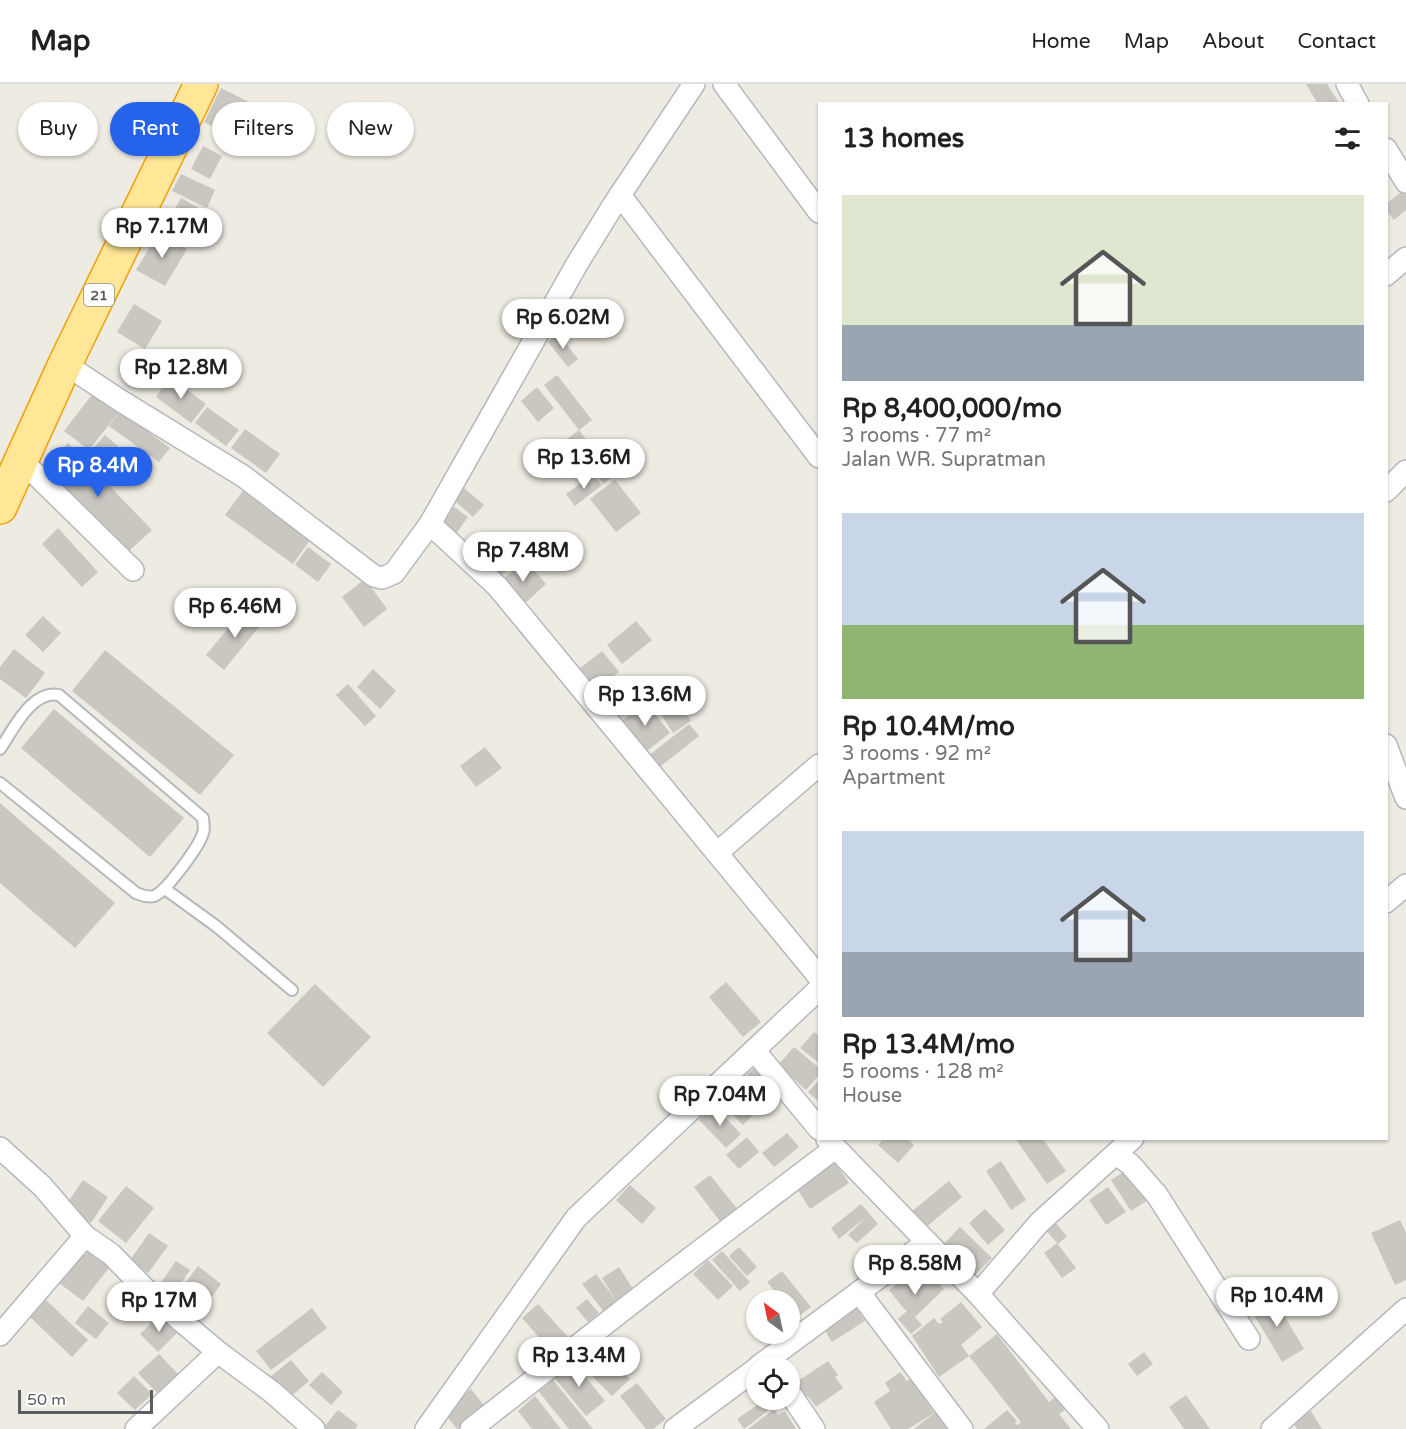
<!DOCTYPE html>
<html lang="en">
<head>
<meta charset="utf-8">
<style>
  :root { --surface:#fff; --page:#f6f6f6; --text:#222; --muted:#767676; --line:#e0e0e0; --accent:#2563eb }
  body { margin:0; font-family:"Varela Round",sans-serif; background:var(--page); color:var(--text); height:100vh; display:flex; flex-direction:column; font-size:22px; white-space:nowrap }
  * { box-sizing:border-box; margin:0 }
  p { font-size:20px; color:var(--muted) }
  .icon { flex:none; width:33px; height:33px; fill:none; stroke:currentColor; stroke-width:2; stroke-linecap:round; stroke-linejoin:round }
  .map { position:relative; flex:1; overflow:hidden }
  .side { position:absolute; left:818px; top:18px; width:570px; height:1038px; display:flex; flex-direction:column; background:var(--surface); border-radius:0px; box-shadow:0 2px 4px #0004 }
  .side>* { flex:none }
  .banner { position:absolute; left:18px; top:18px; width:570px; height:54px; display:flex; gap:12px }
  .needle { width:39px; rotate:327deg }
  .buttons { position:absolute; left:746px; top:1206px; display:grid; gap:12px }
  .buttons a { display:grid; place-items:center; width:54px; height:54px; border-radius:50%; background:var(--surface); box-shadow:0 2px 4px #0004; font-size:30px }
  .scale { position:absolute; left:18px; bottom:15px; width:135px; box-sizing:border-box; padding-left:6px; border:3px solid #5a5e63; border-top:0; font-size:16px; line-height:21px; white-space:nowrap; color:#5a5e63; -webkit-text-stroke:4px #fff; paint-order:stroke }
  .price { position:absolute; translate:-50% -51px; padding:0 14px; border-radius:21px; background:#fff; color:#222; font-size:20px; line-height:39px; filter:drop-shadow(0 2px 3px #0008) }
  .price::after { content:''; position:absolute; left:50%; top:36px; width:18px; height:14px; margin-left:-9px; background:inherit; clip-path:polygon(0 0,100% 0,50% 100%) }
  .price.current { background:var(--accent); color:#fff }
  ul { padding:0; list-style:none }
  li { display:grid; align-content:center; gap:12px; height:318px; padding:0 24px }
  li span { display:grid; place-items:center; height:186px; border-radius:0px; color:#555 }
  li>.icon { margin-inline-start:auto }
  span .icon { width:108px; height:108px; fill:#fffc; stroke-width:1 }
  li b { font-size:26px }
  h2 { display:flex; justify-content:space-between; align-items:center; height:72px; padding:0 24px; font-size:26px }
  .pill { padding:0 21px; border-radius:27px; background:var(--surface); box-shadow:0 2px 4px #0004; font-size:21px; line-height:54px }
  .pill.current { background:var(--accent); color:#fff }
  header { display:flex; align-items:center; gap:36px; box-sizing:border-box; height:84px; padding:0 30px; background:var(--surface); border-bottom:2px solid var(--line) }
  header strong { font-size:28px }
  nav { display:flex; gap:33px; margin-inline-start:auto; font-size:21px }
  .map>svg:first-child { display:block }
</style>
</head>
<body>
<header>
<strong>Map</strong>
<nav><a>Home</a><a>Map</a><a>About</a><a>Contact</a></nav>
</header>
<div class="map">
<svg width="1406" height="1345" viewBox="0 0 1406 1345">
  <rect width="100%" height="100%" fill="#eeebe2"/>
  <!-- building -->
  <g fill="#cac7c1">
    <path d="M1306 0H1327L1340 20H1318Z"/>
    <path d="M221 4 249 18 231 52 204 38Z"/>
    <path d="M203 62 222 72 210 95 191 85Z"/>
    <path d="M181 90 215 106 207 124 172 107Z"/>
    <path d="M1402 107 1406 111V126L1394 136 1386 126V120Z"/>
    <path d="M181 114 207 129 190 159 164 144Z"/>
    <path d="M159 148 187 165 165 202 136 186Z"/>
    <path d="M134 220 162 237 145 265 117 248Z"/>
    <path d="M558 250 578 275 568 283 548 258Z"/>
    <path d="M557 291 592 336 579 346 544 301Z"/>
    <path d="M170 293 206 320 191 339 156 313Z"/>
    <path d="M537 303 554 324 538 338 521 317Z"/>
    <path d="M94 308 119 328 89 366 64 347Z"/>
    <path d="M207 323 239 346 226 362 195 339Z"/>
    <path d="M120 327 170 364 159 378 109 342Z"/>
    <path d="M245 345 280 370 266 389 231 364Z"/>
    <path d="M579 346 599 373 575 391 555 364Z"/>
    <path d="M105 351 139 381 122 400 88 370Z"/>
    <path d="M68 359 152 446 128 468 45 382Z"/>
    <path d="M602 374 615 391 603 400 590 383Z"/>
    <path d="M593 390 602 401 575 422 566 410Z"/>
    <path d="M615 396 641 429 616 448 590 415Z"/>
    <path d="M245 404 313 452 293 480 225 431Z"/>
    <path d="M464 404 484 421 473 433 454 416Z"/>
    <path d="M454 423 468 433 453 454 439 443Z"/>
    <path d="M58 444 98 488 82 503 42 460Z"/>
    <path d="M518 450 531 467 500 492 486 476Z"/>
    <path d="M308 463 331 480 318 498 295 481Z"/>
    <path d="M525 476 546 500 521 523 499 499Z"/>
    <path d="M365 495 387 525 364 543 342 513Z"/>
    <path d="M246 523 263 538 224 586 206 571Z"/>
    <path d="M43 532 61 549 43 568 25 551Z"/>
    <path d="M636 537 652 556 622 580 607 561Z"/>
    <path d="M14 565 45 589 26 614 0 595V583Z"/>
    <path d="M105 566 234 671 200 711 72 607Z"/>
    <path d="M602 567 619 588 591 610 574 589Z"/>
    <path d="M373 585 396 607 380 625 357 603Z"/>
    <path d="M348 600 376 632 365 642 336 611Z"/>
    <path d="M646 618 670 649 644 669 620 638Z"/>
    <path d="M679 618 691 637 673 649 661 630Z"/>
    <path d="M54 625 184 734 150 773 21 664Z"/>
    <path d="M689 640 699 652 652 689 643 676Z"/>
    <path d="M485 663 502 684 476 703 460 682Z"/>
    <path d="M0 719 115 819 75 864 0 799Z"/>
    <path d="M726 898 761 938 743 953 709 913Z"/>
    <path d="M315 900 371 953 323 1003 267 949Z"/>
    <path d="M814 948 819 952V979L800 964Z"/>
    <path d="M794 963 819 984V991L806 1006 778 981Z"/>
    <path d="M756 981 779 1003 762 1022 738 1000Z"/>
    <path d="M819 996V1018L808 1008Z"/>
    <path d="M737 1003 759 1025 743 1041 721 1019Z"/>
    <path d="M714 1022 741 1050 726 1064 699 1036Z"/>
    <path d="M787 1049 799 1063 774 1083 762 1069Z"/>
    <path d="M747 1053 759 1068 739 1085 726 1071Z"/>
    <path d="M884 1054H906L914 1061 898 1079 878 1061Z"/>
    <path d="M1015 1054H1042L1066 1087 1047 1100Z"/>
    <path d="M834 1077 849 1099 810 1125 796 1103Z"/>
    <path d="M1001 1077 1026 1116 1011 1126 986 1087Z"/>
    <path d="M1128 1085 1148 1116 1131 1127 1111 1096Z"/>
    <path d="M710 1091 739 1127 722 1140 694 1103Z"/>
    <path d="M83 1096 108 1113 91 1139 65 1122Z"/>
    <path d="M949 1097 962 1113 925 1144 911 1128Z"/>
    <path d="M630 1101 656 1124 642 1140 616 1116Z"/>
    <path d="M126 1102 154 1124 126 1159 98 1137Z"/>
    <path d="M1108 1103 1126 1128 1106 1141 1089 1116Z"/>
    <path d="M861 1120 878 1140 857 1159 848 1151 866 1133 839 1155 831 1144Z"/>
    <path d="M985 1125 1005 1146 988 1161 969 1139Z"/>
    <path d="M1053 1136 1067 1152 1058 1160 1044 1144Z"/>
    <path d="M1400 1136 1406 1149V1196L1395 1201 1371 1149Z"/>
    <path d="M960 1143 992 1174 970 1196 939 1165Z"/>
    <path d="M149 1149 168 1162 148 1189 130 1176Z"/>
    <path d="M1057 1159 1076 1184 1062 1194 1044 1169Z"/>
    <path d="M87 1161 112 1180 83 1217 59 1199Z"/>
    <path d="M739 1163 757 1183 747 1192 729 1172Z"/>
    <path d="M722 1167 750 1198 740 1207 712 1176Z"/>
    <path d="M708 1176 733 1202 718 1216 693 1190Z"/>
    <path d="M176 1177 190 1186 170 1216 155 1207Z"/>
    <path d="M921 1181 944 1205 915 1233 922 1241 911 1250 898 1235 907 1227 904 1225 889 1206Z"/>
    <path d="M198 1182 221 1200 195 1236 171 1218Z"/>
    <path d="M619 1183 635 1208 605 1229 582 1200 596 1190 615 1215 602 1194Z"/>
    <path d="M782 1187 811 1223 796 1234 789 1225V1216H782L767 1198Z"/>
    <path d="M1272 1211 1304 1265 1282 1278 1250 1224Z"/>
    <path d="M587 1215 599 1229 588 1238 576 1224Z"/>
    <path d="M46 1216 88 1256 72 1273 30 1233Z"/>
    <path d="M961 1218 982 1243 961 1261 969 1272 939 1293 912 1252 934 1234 939 1240 943 1238 940 1235Z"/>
    <path d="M538 1220 568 1253 552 1268 522 1234Z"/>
    <path d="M854 1221 865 1237 832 1258 822 1242Z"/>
    <path d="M88 1222 109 1239 96 1255 75 1239Z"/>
    <path d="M312 1224 327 1244 271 1286 256 1267Z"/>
    <path d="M161 1230 178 1248 158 1268 140 1250Z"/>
    <path d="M997 1250 1049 1318 1055 1313 1065 1326 1059 1330 1071 1345H984L1007 1326 1017 1337 1015 1339 1017 1341 1021 1338 969 1272Z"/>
    <path d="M598 1263 630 1295 612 1312 580 1280Z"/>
    <path d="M1144 1268 1153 1280 1137 1292 1128 1280Z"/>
    <path d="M159 1270 178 1290 157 1309 138 1289Z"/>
    <path d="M291 1276 309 1297 289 1314 271 1292Z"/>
    <path d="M572 1276 605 1317 586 1332 553 1292Z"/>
    <path d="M828 1277 838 1291 835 1293 843 1304 816 1323 808 1312 805 1313 795 1299Z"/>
    <path d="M322 1288 343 1308 331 1321 309 1301Z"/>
    <path d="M900 1288 907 1297 911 1294 934 1329 908 1345H891L874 1318 890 1307 885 1299Z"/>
    <path d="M549 1291 593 1345H569L535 1303Z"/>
    <path d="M134 1292 152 1310 135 1326 117 1309Z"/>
    <path d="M637 1299 666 1335 653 1345H646L620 1312Z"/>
    <path d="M471 1305 487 1325 461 1345H457L443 1327Z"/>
    <path d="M1186 1311 1210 1345H1184L1169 1323Z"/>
    <path d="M535 1312 561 1345H532L518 1327Z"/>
    <path d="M763 1317 769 1326 744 1345 737 1335Z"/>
    <path d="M774 1325 778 1331 785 1327 796 1345H748Z"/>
    <path d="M338 1326 358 1341 355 1345H326L324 1343Z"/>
    <path d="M937 1327 950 1345H914Z"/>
    <path d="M1311 1327 1322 1345H1297L1293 1339Z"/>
  </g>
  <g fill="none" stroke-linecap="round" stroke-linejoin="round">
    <defs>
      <g id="service">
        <path d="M0 665C13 646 32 605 59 611L196 728 203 734C203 739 205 744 203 749 200 761 166 808 154 812 147 814 142 811 136 809L0 699"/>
        <path d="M165 805 216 842 292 906"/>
      </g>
      <g id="minor">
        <path d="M724 0 819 128"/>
        <path d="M1347 0 1358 20"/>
        <path d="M1386 65 1406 98"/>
        <path d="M620 111 819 373"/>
        <path d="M1386 191 1406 174"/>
        <path d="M65 280 121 317 243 392 374 492 382 494 394 489 430 440 497 502 819 893"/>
        <path d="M21 376 133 486"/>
        <path d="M1386 407 1406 387"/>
        <path d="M430 440 577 180 614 120 694 0"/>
        <path d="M1386 661 1406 714"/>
        <path d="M717 769 819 681"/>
        <path d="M1386 818 1406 801"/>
        <path d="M754 966 819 1045"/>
        <path d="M827 1055 927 1158"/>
        <path d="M0 1064 42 1102 85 1152 111 1170 154 1214 218 1268 272 1308 314 1345"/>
        <path d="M1116 1070 1130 1080 1157 1111 1249 1255"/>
        <path d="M859 1208 962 1345"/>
        <path d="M978 1210 1039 1139 1133 1054"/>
        <path d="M0 1251 85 1152"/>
        <path d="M759 1282 927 1158 978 1210 1098 1345"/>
        <path d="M789 1308 814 1345"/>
        <path d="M136 1345 218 1268"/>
        <path d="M426 1345 576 1134 819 905"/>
        <path d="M471 1345 655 1201 835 1064"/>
        <path d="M675 1345 756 1285"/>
        <path d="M1272 1345 1406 1225"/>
      </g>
      <path id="trunk" d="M0 423 65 280 201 0"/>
    </defs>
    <!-- service casing -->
    <use href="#service" stroke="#b5b8bd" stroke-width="14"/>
    <!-- minor casing -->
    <use href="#minor" stroke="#b5b8bd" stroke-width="24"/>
    <!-- trunk casing -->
    <use href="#trunk" stroke="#f0a000" stroke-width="36"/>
    <!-- service -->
    <use href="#service" stroke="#fff" stroke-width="10"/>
    <!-- minor -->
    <use href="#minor" stroke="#fff" stroke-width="21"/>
    <!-- trunk -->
    <use href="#trunk" stroke="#ffe797" stroke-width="33"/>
  </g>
  <g text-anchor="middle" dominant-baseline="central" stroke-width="4.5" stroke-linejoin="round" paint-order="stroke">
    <!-- shield labels -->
    <rect fill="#fff" stroke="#8c8e92" stroke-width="1.5" x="84" y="200" width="30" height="22" rx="4.5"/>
    <g font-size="14" font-weight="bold" fill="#5a5e63">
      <text x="99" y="211">21</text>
    </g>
  </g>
</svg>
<div class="buttons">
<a><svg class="needle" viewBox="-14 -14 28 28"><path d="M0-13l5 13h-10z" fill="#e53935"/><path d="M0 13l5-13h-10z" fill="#767676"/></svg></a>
<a><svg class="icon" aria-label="locate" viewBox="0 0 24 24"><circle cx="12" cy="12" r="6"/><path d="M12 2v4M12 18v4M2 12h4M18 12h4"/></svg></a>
</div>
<div class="scale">50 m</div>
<b class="price" style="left:162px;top:175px">Rp 7.17M</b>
<b class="price" style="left:563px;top:266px">Rp 6.02M</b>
<b class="price" style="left:181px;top:316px">Rp 12.8M</b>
<b class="price" style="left:584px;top:406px">Rp 13.6M</b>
<b class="price current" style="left:98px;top:414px">Rp 8.4M</b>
<b class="price" style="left:523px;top:499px">Rp 7.48M</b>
<b class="price" style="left:235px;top:555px">Rp 6.46M</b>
<b class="price" style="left:645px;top:643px">Rp 13.6M</b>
<b class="price" style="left:720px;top:1043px">Rp 7.04M</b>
<b class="price" style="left:915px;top:1212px">Rp 8.58M</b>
<b class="price" style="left:1277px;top:1244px">Rp 10.4M</b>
<b class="price" style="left:159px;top:1249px">Rp 17M</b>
<b class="price" style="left:579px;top:1304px">Rp 13.4M</b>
<div class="banner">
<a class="pill">Buy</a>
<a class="pill current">Rent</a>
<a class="pill">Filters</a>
<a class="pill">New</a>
</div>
<section class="side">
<h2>13 homes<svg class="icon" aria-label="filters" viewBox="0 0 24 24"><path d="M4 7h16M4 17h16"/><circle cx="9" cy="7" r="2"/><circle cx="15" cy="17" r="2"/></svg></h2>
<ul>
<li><span style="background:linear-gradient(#dfe7d0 70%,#9aa5b1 0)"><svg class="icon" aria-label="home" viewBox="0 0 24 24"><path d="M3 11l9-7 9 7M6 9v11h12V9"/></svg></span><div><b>Rp 8,400,000/mo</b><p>3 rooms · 77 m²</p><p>Jalan WR. Supratman</p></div></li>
<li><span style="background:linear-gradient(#c9d6e8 60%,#8fb573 0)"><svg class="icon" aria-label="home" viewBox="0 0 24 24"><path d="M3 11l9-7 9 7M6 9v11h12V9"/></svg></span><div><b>Rp 10.4M/mo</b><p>3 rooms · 92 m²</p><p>Apartment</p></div></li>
<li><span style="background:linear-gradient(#c9d6e8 65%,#9aa5b1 0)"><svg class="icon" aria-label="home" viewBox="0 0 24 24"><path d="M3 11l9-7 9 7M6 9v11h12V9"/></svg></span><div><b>Rp 13.4M/mo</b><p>5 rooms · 128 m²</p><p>House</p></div></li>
</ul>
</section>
</div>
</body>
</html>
